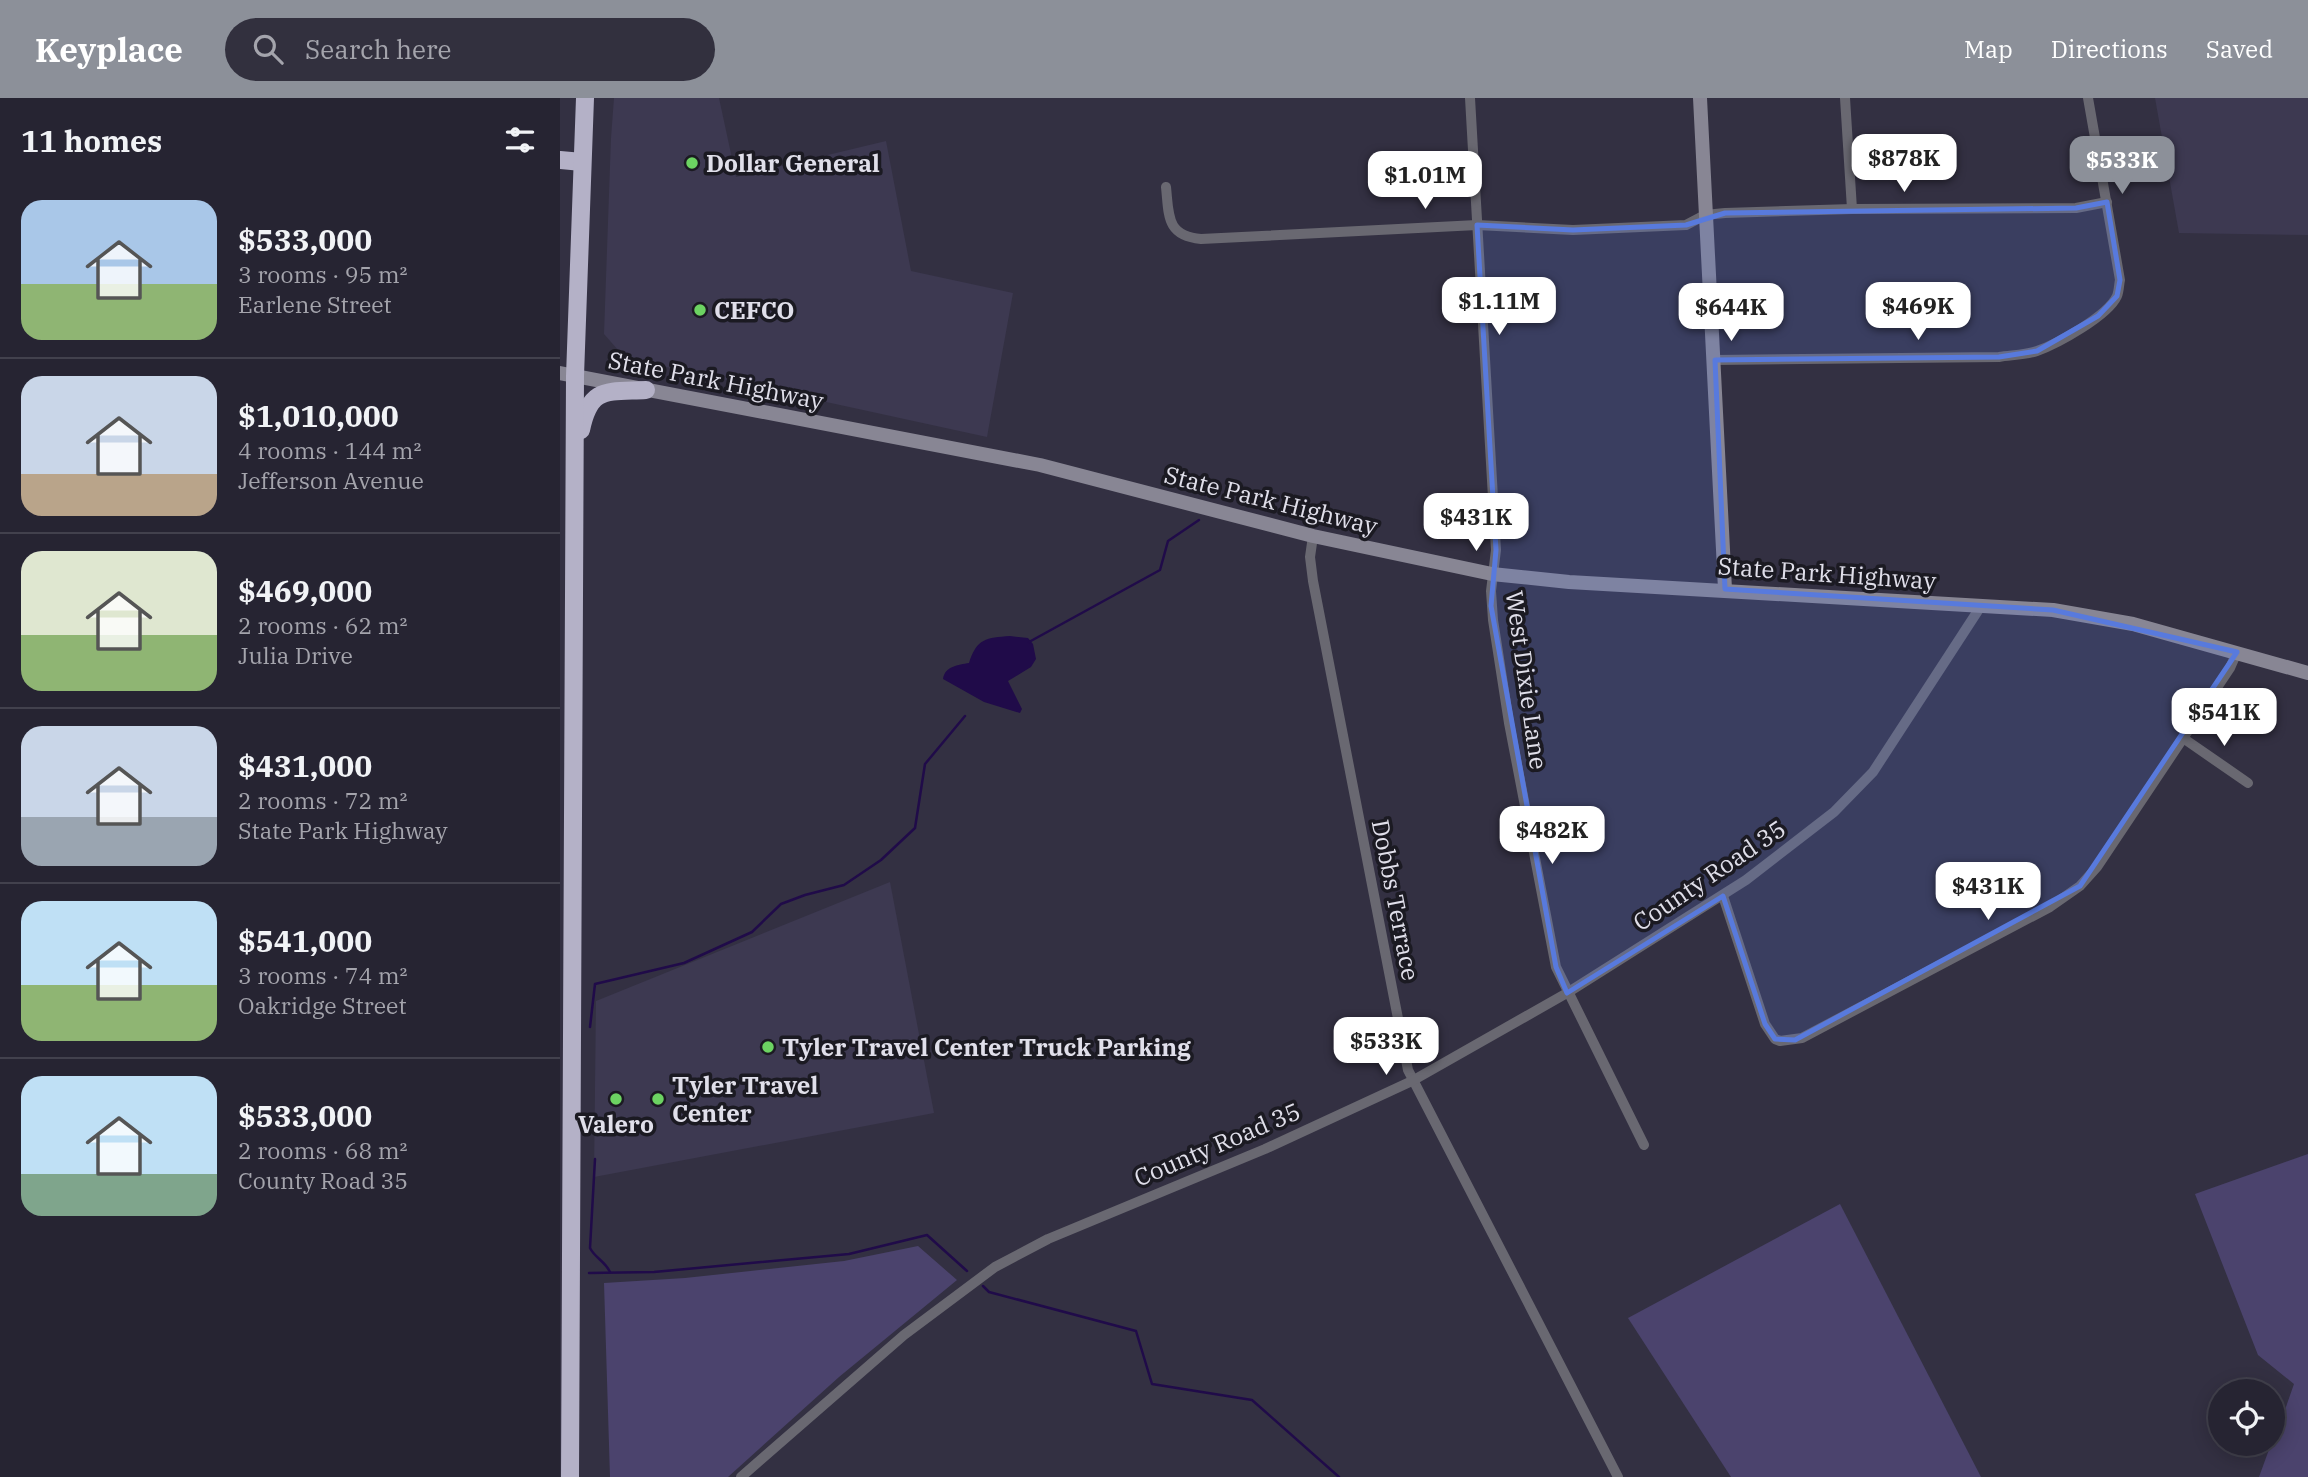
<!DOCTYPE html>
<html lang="en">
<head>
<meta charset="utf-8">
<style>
  :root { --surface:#262432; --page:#32303e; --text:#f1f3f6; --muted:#a4a4ac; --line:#42414d; --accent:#8c9099 }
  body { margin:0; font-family:"IBM Plex Serif",serif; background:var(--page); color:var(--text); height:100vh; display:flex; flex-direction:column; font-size:26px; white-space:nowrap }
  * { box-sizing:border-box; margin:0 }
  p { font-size:23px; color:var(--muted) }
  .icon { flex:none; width:38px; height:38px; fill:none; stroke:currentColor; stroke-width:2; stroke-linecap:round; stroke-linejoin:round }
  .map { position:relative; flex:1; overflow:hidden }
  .panel { display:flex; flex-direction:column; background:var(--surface); width:560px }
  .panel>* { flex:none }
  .controls { position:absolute; left:1648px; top:1281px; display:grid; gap:14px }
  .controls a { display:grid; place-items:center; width:77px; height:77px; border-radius:50%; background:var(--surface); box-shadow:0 4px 18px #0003,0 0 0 2px var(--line); font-size:35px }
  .price { position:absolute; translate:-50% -60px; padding:0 16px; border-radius:14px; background:#fff; color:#222; font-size:23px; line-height:46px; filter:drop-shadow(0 2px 4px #0008) }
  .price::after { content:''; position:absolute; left:50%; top:42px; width:21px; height:16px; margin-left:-10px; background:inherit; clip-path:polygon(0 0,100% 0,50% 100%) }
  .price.current { background:var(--accent); color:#fff }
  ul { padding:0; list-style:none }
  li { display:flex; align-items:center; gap:21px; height:175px; padding:0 21px }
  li+li { border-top:2px solid var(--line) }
  li span { display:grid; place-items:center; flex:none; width:196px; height:140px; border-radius:21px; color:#555 }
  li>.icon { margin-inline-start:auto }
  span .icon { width:84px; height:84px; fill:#fffc; stroke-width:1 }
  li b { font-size:30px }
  h2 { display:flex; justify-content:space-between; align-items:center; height:84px; padding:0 21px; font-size:30px }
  header { display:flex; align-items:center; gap:42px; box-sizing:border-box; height:98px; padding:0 35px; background:var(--accent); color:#fff }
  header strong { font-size:33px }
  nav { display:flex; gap:38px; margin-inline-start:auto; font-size:24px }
  .search { width:490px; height:63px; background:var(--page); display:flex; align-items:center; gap:18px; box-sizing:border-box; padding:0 24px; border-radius:38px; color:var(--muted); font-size:26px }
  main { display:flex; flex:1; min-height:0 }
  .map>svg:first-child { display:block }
</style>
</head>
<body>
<header>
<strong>Keyplace</strong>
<div class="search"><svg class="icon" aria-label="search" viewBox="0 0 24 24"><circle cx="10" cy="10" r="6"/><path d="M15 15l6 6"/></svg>Search here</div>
<nav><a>Map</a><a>Directions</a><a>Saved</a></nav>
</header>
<main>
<section class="panel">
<h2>11 homes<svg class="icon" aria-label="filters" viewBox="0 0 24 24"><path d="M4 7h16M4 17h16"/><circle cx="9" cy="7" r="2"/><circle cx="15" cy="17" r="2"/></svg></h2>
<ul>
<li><span style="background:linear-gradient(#a9c7e8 60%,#8fb573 0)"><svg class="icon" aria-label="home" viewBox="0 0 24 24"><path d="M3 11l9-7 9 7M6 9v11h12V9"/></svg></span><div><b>$533,000</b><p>3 rooms · 95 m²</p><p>Earlene Street</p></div></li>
<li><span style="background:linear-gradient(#c9d6e8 70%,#b9a48a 0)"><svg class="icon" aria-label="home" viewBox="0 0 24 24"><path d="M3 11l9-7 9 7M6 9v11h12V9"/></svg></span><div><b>$1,010,000</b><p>4 rooms · 144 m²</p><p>Jefferson Avenue</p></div></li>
<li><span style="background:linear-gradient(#dfe7d0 60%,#8fb573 0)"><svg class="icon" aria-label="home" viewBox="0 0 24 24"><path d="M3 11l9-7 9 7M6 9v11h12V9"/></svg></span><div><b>$469,000</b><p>2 rooms · 62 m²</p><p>Julia Drive</p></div></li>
<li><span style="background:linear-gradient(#c9d6e8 65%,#9aa5b1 0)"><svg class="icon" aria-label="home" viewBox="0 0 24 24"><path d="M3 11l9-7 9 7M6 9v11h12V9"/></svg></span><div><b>$431,000</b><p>2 rooms · 72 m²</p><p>State Park Highway</p></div></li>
<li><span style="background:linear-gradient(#bfe0f5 60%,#8fb573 0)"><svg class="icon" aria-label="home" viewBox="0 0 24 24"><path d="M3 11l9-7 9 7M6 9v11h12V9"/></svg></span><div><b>$541,000</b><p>3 rooms · 74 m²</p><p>Oakridge Street</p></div></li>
<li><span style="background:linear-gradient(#bfe0f5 70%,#7fa58c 0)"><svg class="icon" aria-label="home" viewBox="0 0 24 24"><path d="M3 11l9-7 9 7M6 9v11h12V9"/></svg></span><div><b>$533,000</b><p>2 rooms · 68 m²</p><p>County Road 35</p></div></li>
</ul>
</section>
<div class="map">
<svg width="1748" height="1379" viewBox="0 0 1748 1379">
  <rect width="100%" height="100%" fill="#333042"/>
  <!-- built -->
  <g fill="#3d3951">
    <path d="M54 0H159L176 79 326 43 351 173 453 195 427 339 65 260 44 236 51 40Z"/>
    <path d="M1595 0H1748V137L1619 135Z"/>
    <path d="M330 784 374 1015 34 1079 36 903Z"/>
  </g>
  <!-- green -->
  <g fill="#4b436d">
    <path d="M1748 1056V1379H1699L1711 1346H1713L1734 1286 1698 1257 1635 1096Z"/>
    <path d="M1280 1106 1421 1379H1171L1068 1220Z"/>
    <path d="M358 1148 397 1182 279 1279 168 1379H50L44 1185 125 1180 284 1163Z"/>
  </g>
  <!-- water -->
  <path fill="#200b49" d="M450 538 468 540 473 546 476 561 471 569 448 583 462 611 460 615 424 604 383 581C385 568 398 567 409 565 417 540 426 540 450 538Z"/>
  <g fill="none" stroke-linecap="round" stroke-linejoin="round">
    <!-- stream -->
    <g stroke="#200b49" stroke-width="2.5">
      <path d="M645 379V397"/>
      <path d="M469 544 600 472 608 443 639 422"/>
      <path d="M30 929 35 886 124 865 192 834 221 806 245 797 284 787 321 762 355 730 365 666 405 618"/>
      <path d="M35 1061 30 1150C35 1160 45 1163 50 1174"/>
      <path d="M29 1175 94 1174 289 1156 367 1137 407 1173"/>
      <path d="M423 1188 429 1194 576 1233 592 1286 692 1302 779 1379"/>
    </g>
    <!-- street -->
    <g stroke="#696871" stroke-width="10">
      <path d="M910 0 936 452 931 493 933 522 949 625 996 869 1084 1047"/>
      <path d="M1285 0 1292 111"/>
      <path d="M606 89C609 117 606 138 641 141L917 127 1013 132 1126 127 1145 117 1165 115 1292 111 1516 110 1547 104"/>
      <path d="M1155 262 1439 259C1451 257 1465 257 1477 253 1497 246 1548 218 1557 198 1559 193 1559 186 1560 182L1528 0"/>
      <path d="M753 438 750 459 753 483 848 972 1058 1379"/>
      <path d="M1623 640 1688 685"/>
      <path d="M1163 798 1205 926 1215 941 1220 943 1242 940 1490 809 1520 788 1537 769 1670 570 1677 554"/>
      <path d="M181 1379 344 1237 435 1169 488 1141 705 1051 852 983 1007 895 1186 782 1274 714 1313 674 1421 508"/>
    </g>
    <!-- secondary -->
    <g stroke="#888694" stroke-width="14">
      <path d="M1140 0 1165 491"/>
      <path d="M0 275 480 367 753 438 932 476 1009 484 1493 512 1573 526 1748 575"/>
    </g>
    <!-- highway -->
    <g stroke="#b4b1c7" stroke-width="18">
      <path d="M0 62 22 64"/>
      <path d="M21 332C30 288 47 294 86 292"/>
      <path d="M10 1379 15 278 25 0"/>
    </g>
  </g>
  <!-- marked area -->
  <path fill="#587add" fill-opacity="0.2" stroke="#587add" stroke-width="5" stroke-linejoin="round" d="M1547 104 1560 182 1557 198 1538 218 1477 253 1439 259 1155 262 1165 491 1493 512 1677 554 1520 788 1235 942 1215 941 1205 926 1163 798 1007 895 996 869 931 508 936 452 917 127 1013 132 1126 127 1165 115 1516 110Z"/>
  <!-- markers -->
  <g fill="#6cd362" stroke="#1b1a22" stroke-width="2.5">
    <circle cx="132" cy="65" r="7"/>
    <circle cx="140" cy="212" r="7"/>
    <circle cx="208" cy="949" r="7"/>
    <circle cx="56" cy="1001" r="7"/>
    <circle cx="98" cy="1001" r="7"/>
  </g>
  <g text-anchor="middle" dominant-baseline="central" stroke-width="7" stroke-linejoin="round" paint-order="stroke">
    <!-- poi labels -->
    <g font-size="24" font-weight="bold" fill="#e0dfea" stroke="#1b1a22" text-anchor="start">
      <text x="146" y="65">Dollar General</text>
      <text x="154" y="212">CEFCO</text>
      <text x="222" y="949">Tyler Travel Center Truck Parking</text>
      <text x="112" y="987">Tyler Travel<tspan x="112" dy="28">Center</tspan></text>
      <text x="56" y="1026" text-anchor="middle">Valero</text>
    </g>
    <!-- street labels -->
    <g font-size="24" fill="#e0dfea" stroke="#1b1a22">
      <text transform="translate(156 282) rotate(11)">State Park Highway</text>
      <text transform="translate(711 402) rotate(14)">State Park Highway</text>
      <text transform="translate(1267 475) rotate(4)">State Park Highway</text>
      <text transform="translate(967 582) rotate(82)">West Dixie Lane</text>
      <text transform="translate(1149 777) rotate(-34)">County Road 35</text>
      <text transform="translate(836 802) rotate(79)">Dobbs Terrace</text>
      <text transform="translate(657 1046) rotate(-23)">County Road 35</text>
    </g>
  </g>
</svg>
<div class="controls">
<a><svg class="icon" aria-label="locate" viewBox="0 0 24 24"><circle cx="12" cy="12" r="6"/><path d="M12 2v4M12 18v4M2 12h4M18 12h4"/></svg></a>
</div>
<b class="price" style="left:1344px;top:96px">$878K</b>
<b class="price current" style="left:1562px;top:98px">$533K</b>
<b class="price" style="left:865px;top:113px">$1.01M</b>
<b class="price" style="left:939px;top:239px">$1.11M</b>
<b class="price" style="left:1358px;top:244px">$469K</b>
<b class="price" style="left:1171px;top:245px">$644K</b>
<b class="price" style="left:916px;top:455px">$431K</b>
<b class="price" style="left:1664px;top:650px">$541K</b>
<b class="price" style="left:992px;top:768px">$482K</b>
<b class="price" style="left:1428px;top:824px">$431K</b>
<b class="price" style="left:826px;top:979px">$533K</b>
</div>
</main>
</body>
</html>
